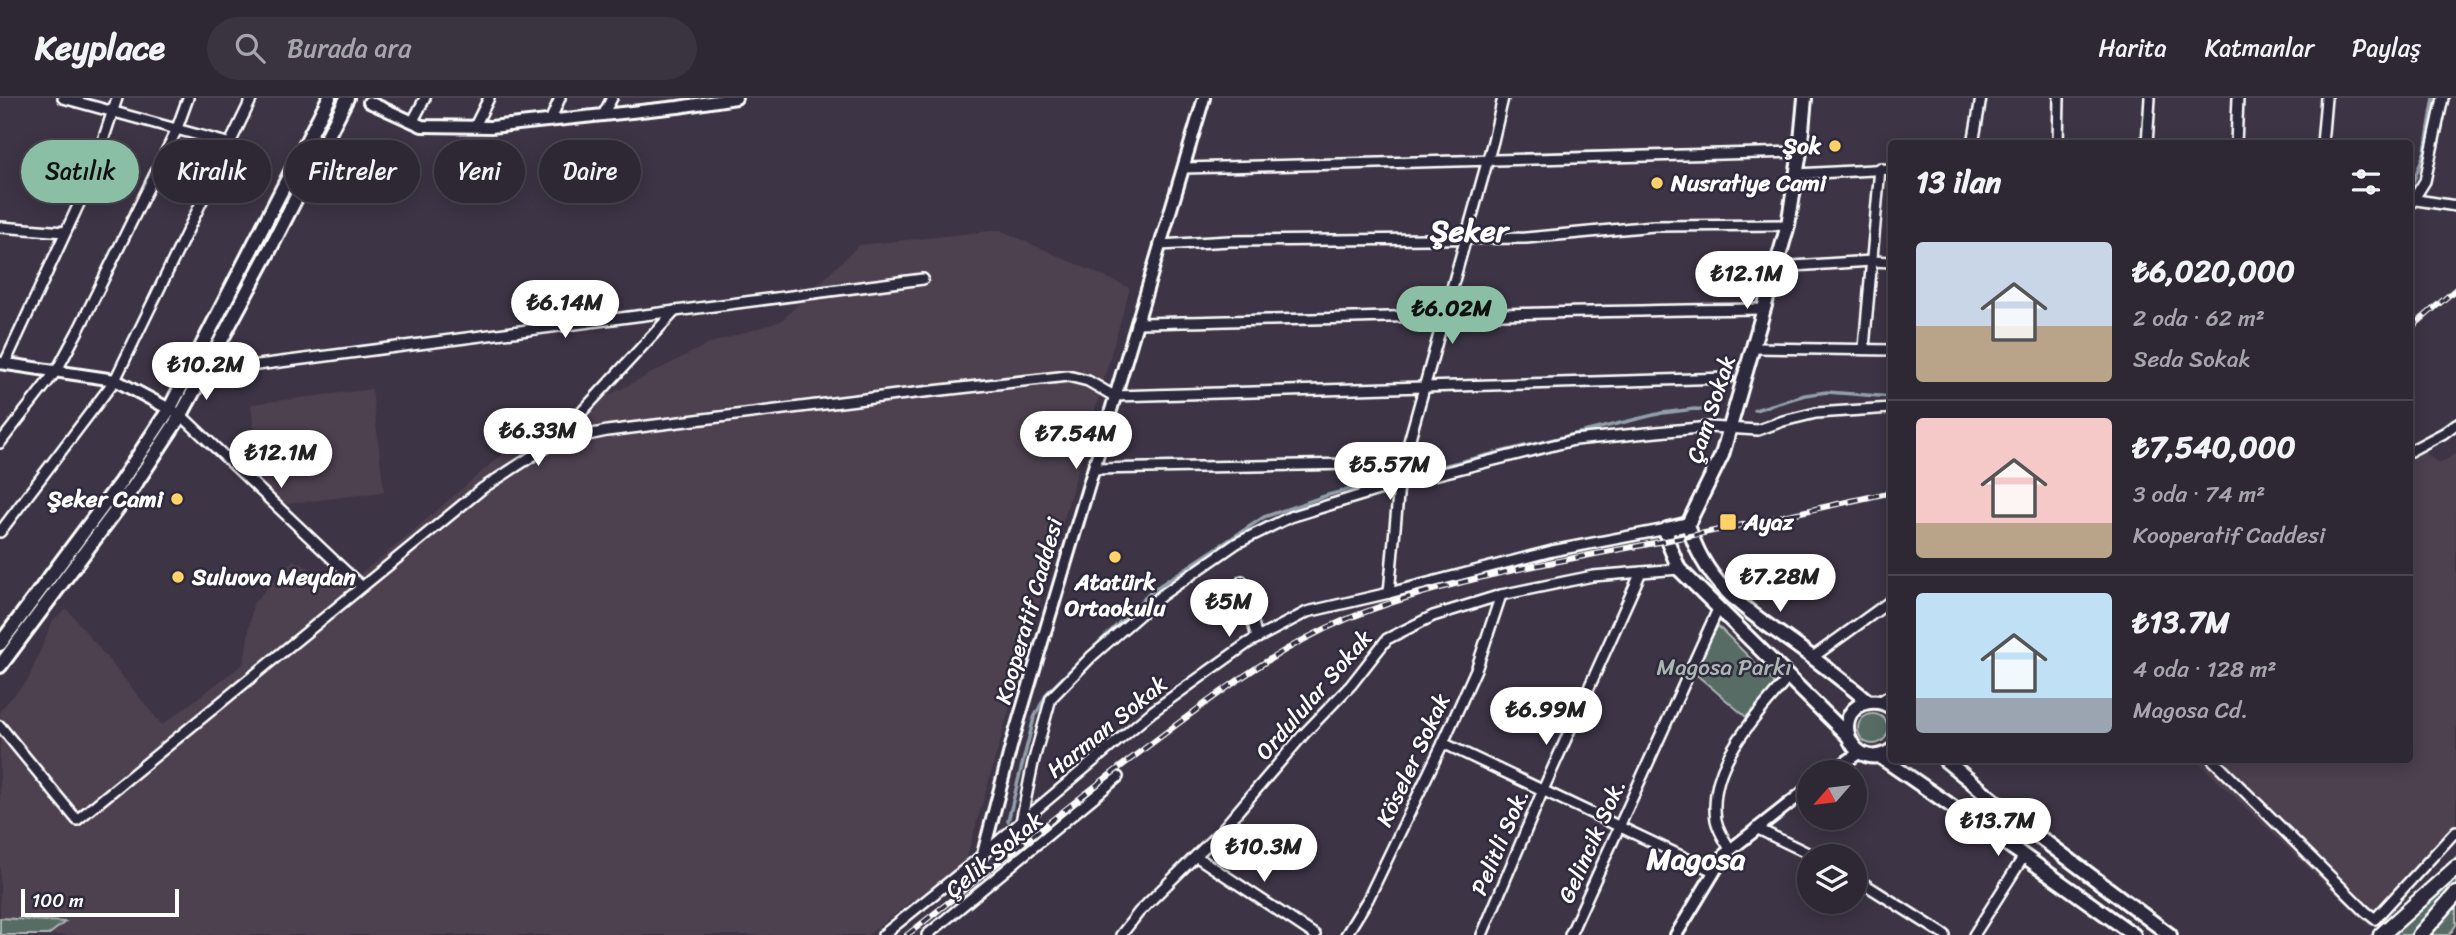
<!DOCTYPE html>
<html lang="tr">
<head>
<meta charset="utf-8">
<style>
  :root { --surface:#2e2734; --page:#3a3340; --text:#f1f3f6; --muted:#a7a5ac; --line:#49444f; --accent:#8abfa5 }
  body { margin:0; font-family:Sriracha,sans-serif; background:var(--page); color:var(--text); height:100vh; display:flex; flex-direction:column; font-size:26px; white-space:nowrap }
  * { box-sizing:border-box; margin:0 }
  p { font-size:23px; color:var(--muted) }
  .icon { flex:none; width:38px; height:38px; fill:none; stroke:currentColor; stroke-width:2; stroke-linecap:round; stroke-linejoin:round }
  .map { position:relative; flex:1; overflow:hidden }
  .sheet { position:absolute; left:1888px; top:42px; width:525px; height:623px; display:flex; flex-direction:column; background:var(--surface); border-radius:7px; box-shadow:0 4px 18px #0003,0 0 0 2px var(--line) }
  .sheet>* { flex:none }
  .hud { position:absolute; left:21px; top:42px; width:665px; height:63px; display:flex; gap:14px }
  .needle { width:46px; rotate:242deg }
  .buttons { position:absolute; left:1797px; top:662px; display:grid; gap:14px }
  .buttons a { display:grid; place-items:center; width:70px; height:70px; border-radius:50%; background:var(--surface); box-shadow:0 4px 18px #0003,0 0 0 2px var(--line); font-size:35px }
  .scale { position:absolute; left:21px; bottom:18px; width:158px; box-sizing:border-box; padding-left:7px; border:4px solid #fff; border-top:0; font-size:19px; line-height:24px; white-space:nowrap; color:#fff; -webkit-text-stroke:5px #2f2a3d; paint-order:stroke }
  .price { position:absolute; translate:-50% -60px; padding:0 16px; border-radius:24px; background:#fff; color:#222; font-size:23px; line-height:46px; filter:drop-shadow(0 2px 4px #0008) }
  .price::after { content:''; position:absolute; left:50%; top:42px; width:21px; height:16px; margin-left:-10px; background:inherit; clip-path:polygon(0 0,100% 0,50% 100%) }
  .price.current { background:var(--accent); color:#111 }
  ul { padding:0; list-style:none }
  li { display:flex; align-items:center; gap:21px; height:175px; padding:0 28px }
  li+li { border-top:2px solid var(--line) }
  li span { display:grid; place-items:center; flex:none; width:196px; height:140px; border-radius:7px; color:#555 }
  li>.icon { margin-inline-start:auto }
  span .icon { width:84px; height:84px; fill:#fffc; stroke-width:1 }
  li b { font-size:30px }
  h2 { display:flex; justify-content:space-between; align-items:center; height:84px; padding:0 28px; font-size:30px }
  .pill { padding:0 24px; border-radius:32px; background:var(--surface); box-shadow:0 4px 18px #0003,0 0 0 2px var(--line); font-size:24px; line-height:63px }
  .pill.current { background:var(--accent); color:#111 }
  header { display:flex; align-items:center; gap:42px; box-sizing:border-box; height:98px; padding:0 35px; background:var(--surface); border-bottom:2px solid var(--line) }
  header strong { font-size:33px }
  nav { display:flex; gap:38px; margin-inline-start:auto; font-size:24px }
  .search { width:490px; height:63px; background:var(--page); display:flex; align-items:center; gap:18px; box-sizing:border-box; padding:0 24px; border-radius:38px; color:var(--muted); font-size:26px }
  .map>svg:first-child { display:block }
</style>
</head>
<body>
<header>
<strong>Keyplace</strong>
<div class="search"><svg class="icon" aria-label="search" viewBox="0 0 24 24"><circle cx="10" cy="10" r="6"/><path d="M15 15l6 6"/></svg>Burada ara</div>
<nav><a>Harita</a><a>Katmanlar</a><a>Paylaş</a></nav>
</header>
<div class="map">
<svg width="2456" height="837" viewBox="0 0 2456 837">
  <rect width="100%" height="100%" fill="#3d3445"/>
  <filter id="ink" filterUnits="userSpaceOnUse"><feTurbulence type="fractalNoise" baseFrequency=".0143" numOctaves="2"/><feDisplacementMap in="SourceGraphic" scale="14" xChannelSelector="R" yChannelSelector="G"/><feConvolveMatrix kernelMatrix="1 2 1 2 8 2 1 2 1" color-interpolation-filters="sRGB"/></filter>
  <g filter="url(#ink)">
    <!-- built -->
    <g fill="#4e404f">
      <path d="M1000 132 1130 190 966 762 868 837H48L64 824 0 820V612L28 582 53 522 67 511 162 627 244 565 253 505 293 462 344 488 386 456 514 346 708 246 781 223 859 147Z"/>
      <path d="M372 291 384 394 263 409 251 306Z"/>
      <path d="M2418 349 2439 366 2456 355V741L2370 829 2196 662H2410V352Z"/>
    </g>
    <!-- green -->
    <g fill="#596c66" stroke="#acb6b2" stroke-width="2">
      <path d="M1718 528 1777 587 1746 619 1692 573Z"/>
      <circle cx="1873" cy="631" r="15"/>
      <path d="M2456 759V787L2411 837H2372Z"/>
      <path d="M2456 807V827L2449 837H2430Z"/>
      <path d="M0 820 65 824 48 837H0Z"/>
    </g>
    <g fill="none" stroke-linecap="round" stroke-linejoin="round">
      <!-- stream -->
      <g stroke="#92a0ab" stroke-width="3.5">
        <path d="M2410 92 2425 53 2434 0"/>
        <path d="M1755 312 1805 297 1827 294 1892 299"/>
        <path d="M1405 377 1662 315 1695 311 1714 313"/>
        <path d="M1008 723 1034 620 1047 595 1153 492 1264 419 1328 397 1387 382"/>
      </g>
      <defs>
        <g id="minor">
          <path d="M63 0 231 46"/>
          <path d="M603 17 612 0"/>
          <path d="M413 23 425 0"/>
          <path d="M550 23 560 0"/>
          <path d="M475 28 489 0"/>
          <path d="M1973 46 1981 0"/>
          <path d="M2058 46 2059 0"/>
          <path d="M2147 46 2150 0"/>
          <path d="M2236 46 2238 0"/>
          <path d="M2322 46 2326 0"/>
          <path d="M1184 70 1800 54"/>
          <path d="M1797 76 1892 71"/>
          <path d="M2410 101 2456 108"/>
          <path d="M2410 107 2425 83 2443 0"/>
          <path d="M0 129 65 134"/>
          <path d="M1160 147 1230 143 1526 140 1654 128 1788 127"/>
          <path d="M1777 169 1872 163 1892 164"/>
          <path d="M1136 225C1346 221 1555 213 1765 211"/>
          <path d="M1754 250 1892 252"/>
          <path d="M1864 250 1880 70"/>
          <path d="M5 265 90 82 117 0"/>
          <path d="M203 274 923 181"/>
          <path d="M181 317 361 488"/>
          <path d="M555 343 675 213"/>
          <path d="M0 345 57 272 80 229 176 33 188 0"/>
          <path d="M2410 353 2444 335 2456 326"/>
          <path d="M1093 371 1403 365"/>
          <path d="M0 434 115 282 252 0"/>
          <path d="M1242 483 1257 540"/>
          <path d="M1389 495 1400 376 1493 43 1503 0"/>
          <path d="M1813 559 1892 502"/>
          <path d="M1879 604 1892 596"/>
          <path d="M0 628 77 722 483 390 554 344 607 333 897 297 1068 278 1088 283 1114 298 1728 280"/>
          <path d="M1443 645 1713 773"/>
          <path d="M2213 662 2365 813 2375 821 2456 733"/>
          <path d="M1021 724 1033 665 1051 600 1092 558 1162 497 1237 445 1290 419 1398 386 1574 342 1709 329 1758 332 1783 323 1816 315 1892 310"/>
          <path d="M1756 730 1814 758"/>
          <path d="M1730 751C1725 743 1718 732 1716 722 1707 666 1756 619 1788 580"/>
          <path d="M1197 759 1315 837"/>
          <path d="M1855 780 1945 837"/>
          <path d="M883 837 969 768 1153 613 1248 545 1307 514 1389 495 1552 453 1667 431"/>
          <path d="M927 837 1118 679"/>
          <path d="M1121 837 1139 814 1220 734 1303 637 1351 587 1387 541 1433 518 1501 497 1593 478 1679 471"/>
          <path d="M1346 837 1368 801 1443 645 1477 569 1501 497"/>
          <path d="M1482 837 1543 692 1641 474"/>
          <path d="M1570 837 1718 511"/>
          <path d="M1974 837 2024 758"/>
        </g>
        <g id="tertiary">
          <path d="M369 4 422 28 491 29 678 9 736 0"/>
          <path d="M0 265 115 282 175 314"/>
          <path d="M1832 674 1860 654"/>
          <path d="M983 756 1012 645 1204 0"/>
          <path d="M1676 837 1725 756 1810 689"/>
        </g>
        <g id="secondary">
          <path d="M1688 426 1722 357 1788 127 1800 54 1805 0"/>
          <path d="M1688 426 1667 431V442L1679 471 1848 638"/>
          <path d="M1688 426C1705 490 1752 515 1801 551 1824 568 1847 586 1869 604"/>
          <path d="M0 546 120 385 170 310 329 0"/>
          <path d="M0 568 132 391 181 317 269 153 347 0"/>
          <path d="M1892 610C1884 604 1875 602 1865 605 1828 617 1854 678 1892 652"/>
          <path d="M1879 658 2024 758 2134 837"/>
          <path d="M1945 662 2034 735 2170 837"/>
        </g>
        <path id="primary" d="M2381 837 2456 770"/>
        <path id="trunk" d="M2420 837 2456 796"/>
      </defs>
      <!-- minor casing -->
      <use href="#minor" stroke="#fff" stroke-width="14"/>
      <!-- tertiary casing -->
      <use href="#tertiary" stroke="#fff" stroke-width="16"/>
      <!-- secondary casing -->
      <use href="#secondary" stroke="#fff" stroke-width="18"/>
      <!-- primary casing -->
      <use href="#primary" stroke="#fff" stroke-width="19"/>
      <!-- trunk casing -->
      <use href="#trunk" stroke="#fff" stroke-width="19"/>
      <!-- minor -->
      <use href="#minor" stroke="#2f2a3d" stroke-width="9"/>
      <!-- tertiary -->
      <use href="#tertiary" stroke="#2f2a3d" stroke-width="10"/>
      <!-- secondary -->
      <use href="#secondary" stroke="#2f2a3d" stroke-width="12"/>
      <!-- primary -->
      <use href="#primary" stroke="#2f2a3d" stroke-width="14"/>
      <!-- trunk -->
      <use href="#trunk" stroke="#2f2a3d" stroke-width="14"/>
      <defs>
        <g id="rail">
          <path d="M2410 231 2456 191"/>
          <path d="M907 837C990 772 1071 705 1156 642 1216 597 1277 550 1347 521 1446 481 1554 464 1659 444 1737 429 1814 411 1892 394"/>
        </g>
      </defs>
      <!-- rail casing -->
      <use href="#rail" stroke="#fff" stroke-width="6"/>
      <!-- rail -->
      <use href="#rail" stroke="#2f2a3d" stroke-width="3.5" stroke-dasharray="10" stroke-linecap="butt"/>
    </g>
  </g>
  <!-- markers -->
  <g fill="#ffd166" stroke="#2f2a3d" stroke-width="2.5">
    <circle cx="1835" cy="48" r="7"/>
    <circle cx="1657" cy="85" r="7"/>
    <circle cx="177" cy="401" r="7"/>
    <rect x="1719" y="415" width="18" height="18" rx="3.5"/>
    <circle cx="1115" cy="459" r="7"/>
    <circle cx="178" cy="479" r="7"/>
  </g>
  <g text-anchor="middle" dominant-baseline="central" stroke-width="5" stroke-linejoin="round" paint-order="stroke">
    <!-- poi labels -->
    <g font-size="23" font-weight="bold" fill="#fff" stroke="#2f2a3d" text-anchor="start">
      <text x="1821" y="48" text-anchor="end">Şok</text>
      <text x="1671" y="85">Nusratiye Cami</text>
      <text x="163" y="401" text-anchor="end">Şeker Cami</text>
      <text x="1744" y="424">Ayaz</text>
      <text x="192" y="479">Suluova Meydan</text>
      <text x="1115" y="484" text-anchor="middle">Atatürk<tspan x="1115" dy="26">Ortaokulu</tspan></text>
    </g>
    <!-- street labels -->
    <g font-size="23" fill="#fff" stroke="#2f2a3d">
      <text transform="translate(1711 311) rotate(-72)">Çam Sokak</text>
      <text transform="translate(1029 513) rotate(-74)">Kooperatif Caddesi</text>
      <text transform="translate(1314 597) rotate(-49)">Ordulular Sokak</text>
      <text transform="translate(1107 629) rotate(-39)">Harman Sokak</text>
      <text transform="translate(1413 662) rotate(-65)">Köseler Sokak</text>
      <text transform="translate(1592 743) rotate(-66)">Gelincik Sok.</text>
      <text transform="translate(1500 744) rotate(-67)">Pelitli Sok.</text>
      <text transform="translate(994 757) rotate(-40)">Çelik Sokak</text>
    </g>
    <!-- park labels -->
    <g font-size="23" fill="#acb6b2" stroke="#2f2a3d">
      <text x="1724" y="569">Magosa Parkı</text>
    </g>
    <!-- district labels -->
    <g font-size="30" font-weight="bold" fill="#fff" stroke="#2f2a3d">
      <text x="1469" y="133">Şeker</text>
      <text x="1696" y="761">Magosa</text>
    </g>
  </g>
</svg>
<div class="buttons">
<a><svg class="needle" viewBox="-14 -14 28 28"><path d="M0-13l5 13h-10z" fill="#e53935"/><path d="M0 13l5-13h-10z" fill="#a7a5ac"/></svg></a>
<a><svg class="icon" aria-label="layers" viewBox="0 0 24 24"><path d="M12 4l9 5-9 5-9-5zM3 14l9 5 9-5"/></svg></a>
</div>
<div class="scale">100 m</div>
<b class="price" style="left:1747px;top:213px">₺12.1M</b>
<b class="price" style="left:565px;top:242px">₺6.14M</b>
<b class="price current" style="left:1452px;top:248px">₺6.02M</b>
<b class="price" style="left:206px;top:304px">₺10.2M</b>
<b class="price" style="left:538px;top:370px">₺6.33M</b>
<b class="price" style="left:1076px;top:373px">₺7.54M</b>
<b class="price" style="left:281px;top:392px">₺12.1M</b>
<b class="price" style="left:1390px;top:404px">₺5.57M</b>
<b class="price" style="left:1780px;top:516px">₺7.28M</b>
<b class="price" style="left:1229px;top:541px">₺5M</b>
<b class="price" style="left:1546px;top:649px">₺6.99M</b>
<b class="price" style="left:1998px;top:760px">₺13.7M</b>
<b class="price" style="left:1264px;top:786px">₺10.3M</b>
<div class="hud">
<a class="pill current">Satılık</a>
<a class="pill">Kiralık</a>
<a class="pill">Filtreler</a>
<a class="pill">Yeni</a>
<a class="pill">Daire</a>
</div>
<section class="sheet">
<h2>13 ilan<svg class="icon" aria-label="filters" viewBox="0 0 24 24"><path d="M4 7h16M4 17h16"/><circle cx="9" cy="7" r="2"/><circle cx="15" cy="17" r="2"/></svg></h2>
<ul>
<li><span style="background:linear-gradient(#c9d6e8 60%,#b9a48a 0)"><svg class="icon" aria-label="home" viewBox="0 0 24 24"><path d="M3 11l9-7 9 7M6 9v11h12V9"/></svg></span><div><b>₺6,020,000</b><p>2 oda · 62 m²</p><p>Seda Sokak</p></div></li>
<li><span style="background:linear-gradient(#f6c9c9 75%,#b9a48a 0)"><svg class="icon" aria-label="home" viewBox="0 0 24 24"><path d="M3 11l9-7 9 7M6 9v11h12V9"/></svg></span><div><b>₺7,540,000</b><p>3 oda · 74 m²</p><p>Kooperatif Caddesi</p></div></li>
<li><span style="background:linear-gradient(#bfe0f5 75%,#9aa5b1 0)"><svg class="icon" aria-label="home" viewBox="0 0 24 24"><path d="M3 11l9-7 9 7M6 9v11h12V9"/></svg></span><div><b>₺13.7M</b><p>4 oda · 128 m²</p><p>Magosa Cd.</p></div></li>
</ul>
</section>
</div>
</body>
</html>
